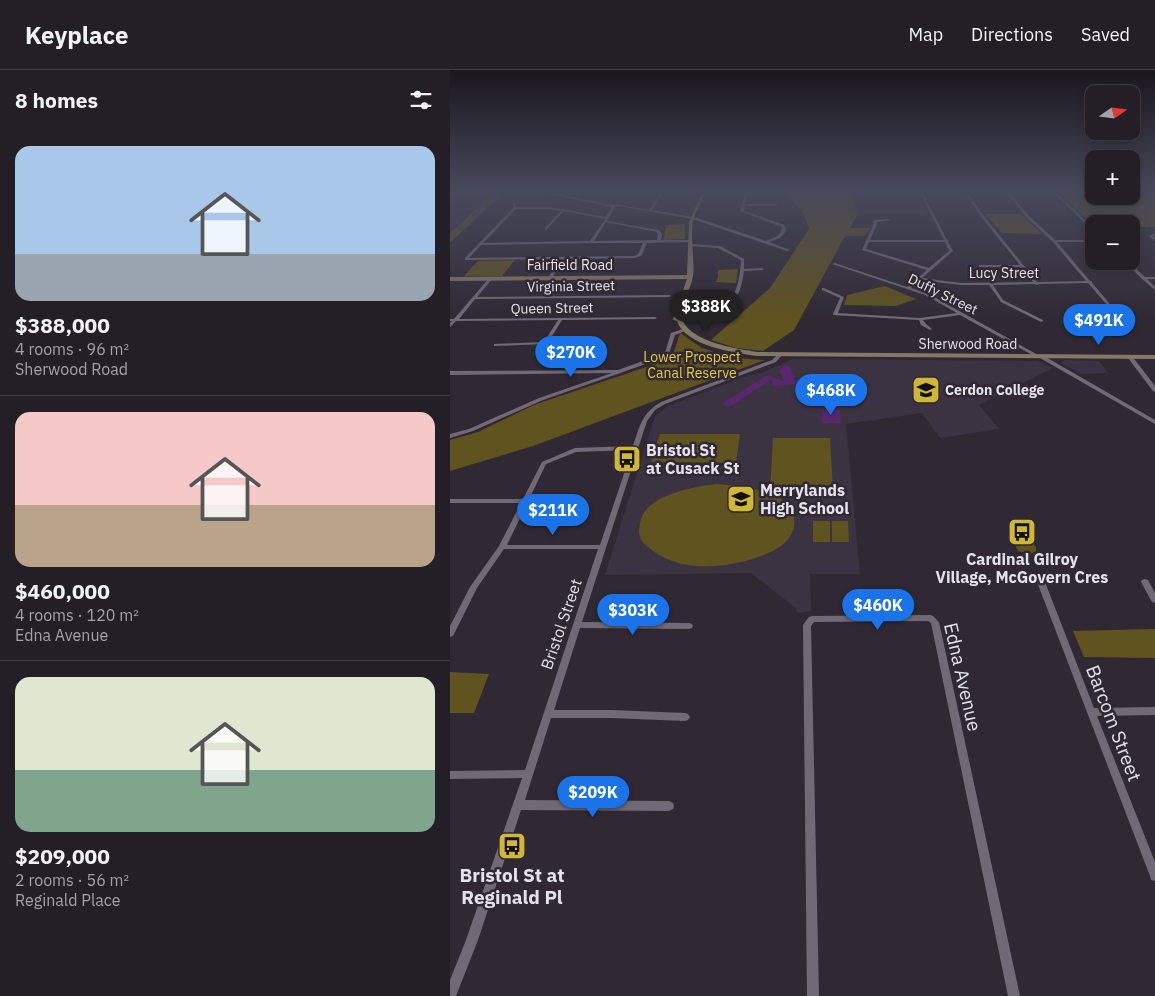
<!DOCTYPE html>
<html lang="en">
<head>
<meta charset="utf-8">
<style>
  :root { --surface:#241f27; --page:#2c272f; --text:#f1f3f6; --muted:#a3a2a7; --line:#413d44; --accent:#1a73e8 }
  body { margin:0; font-family:"IBM Plex Sans",sans-serif; background:var(--page); color:var(--text); height:100vh; display:flex; flex-direction:column; font-size:19px; white-space:nowrap }
  * { box-sizing:border-box; margin:0 }
  p { font-size:16px; color:var(--muted) }
  .icon { flex:none; width:28px; height:28px; fill:none; stroke:currentColor; stroke-width:2; stroke-linecap:round; stroke-linejoin:round }
  .map { position:relative; flex:1; overflow:hidden }
  .side { display:flex; flex-direction:column; background:var(--surface); width:450px }
  .side>* { flex:none }
  .needle { width:32px; rotate:76deg }
  .tools { position:absolute; left:635px; top:15px; display:grid; gap:10px }
  .tools a { display:grid; place-items:center; width:55px; height:55px; border-radius:10px; background:var(--surface); box-shadow:0 2px 12px #0003,0 0 0 1px var(--line); font-size:25px }
  .price { position:absolute; translate:-50% -42px; padding:0 11px; border-radius:18px; background:var(--accent); color:#fff; font-size:16px; line-height:32px; filter:drop-shadow(0 1px 2px #0008) }
  .price::after { content:''; position:absolute; left:50%; top:30px; width:15px; height:11px; margin-left:-8px; background:inherit; clip-path:polygon(0 0,100% 0,50% 100%) }
  .price.on { background:#222; color:#fff }
  ul { padding:0; list-style:none }
  li { display:grid; align-content:center; gap:10px; height:265px; padding:0 15px }
  li+li { border-top:1px solid var(--line) }
  li span { display:grid; place-items:center; height:155px; border-radius:15px; color:#555 }
  li>.icon { margin-inline-start:auto }
  span .icon { width:90px; height:90px; fill:#fffc; stroke-width:1 }
  li b { font-size:21px }
  h2 { display:flex; justify-content:space-between; align-items:center; height:60px; padding:0 15px; font-size:21px }
  header { display:flex; align-items:center; gap:30px; box-sizing:border-box; height:70px; padding:0 25px; background:var(--surface); border-bottom:1px solid var(--line) }
  header strong { font-size:24px }
  nav { display:flex; gap:28px; margin-inline-start:auto; font-size:18px }
  main { display:flex; flex:1; min-height:0 }
  .map>svg:first-child { display:block }
</style>
</head>
<body>
<header>
<strong>Keyplace</strong>
<nav><a>Map</a><a>Directions</a><a>Saved</a></nav>
</header>
<main>
<section class="side">
<h2>8 homes<svg class="icon" aria-label="filters" viewBox="0 0 24 24"><path d="M4 7h16M4 17h16"/><circle cx="9" cy="7" r="2"/><circle cx="15" cy="17" r="2"/></svg></h2>
<ul>
<li><span style="background:linear-gradient(#a9c7e8 70%,#9aa5b1 0)"><svg class="icon" aria-label="home" viewBox="0 0 24 24"><path d="M3 11l9-7 9 7M6 9v11h12V9"/></svg></span><div><b>$388,000</b><p>4 rooms · 96 m²</p><p>Sherwood Road</p></div></li>
<li><span style="background:linear-gradient(#f6c9c9 60%,#b9a48a 0)"><svg class="icon" aria-label="home" viewBox="0 0 24 24"><path d="M3 11l9-7 9 7M6 9v11h12V9"/></svg></span><div><b>$460,000</b><p>4 rooms · 120 m²</p><p>Edna Avenue</p></div></li>
<li><span style="background:linear-gradient(#dfe7d0 60%,#7fa58c 0)"><svg class="icon" aria-label="home" viewBox="0 0 24 24"><path d="M3 11l9-7 9 7M6 9v11h12V9"/></svg></span><div><b>$209,000</b><p>2 rooms · 56 m²</p><p>Reginald Place</p></div></li>
</ul>
</section>
<div class="map">
<svg width="705" height="926" viewBox="0 0 705 926">
  <rect width="100%" height="100%" fill="#302934"/>
  <!-- built -->
  <g fill="#3c3342">
    <path d="M0 120H50L0 165Z"/>
    <path d="M401 120H465L477 144H407Z"/>
    <path d="M343 289 588 291 603 298 529 335 549 359 490 368 472 343 396 354 410 504H360L361 541 349 543 346 541 347 539 301 503 155 505 205 346 218 336 294 307 311 303Z"/>
    <path d="M613 290 649 291 658 303 631 304 611 293Z"/>
  </g>
  <!-- green -->
  <g fill="#5f531f">
    <path d="M47 120H56L0 173V163Z"/>
    <path d="M334 120 401 121 407 145 400 158H420L416 166H395L344 260 313 281 286 278 261 270 320 218 359 159C355 142 346 134 332 123Z"/>
    <path d="M607 120H644V126H681V120H705V157H681V154L644 155Z"/>
    <path d="M535 144H571L592 164 552 163Z"/>
    <path d="M235 154V169L214 170 216 155Z"/>
    <path d="M65 190 52 206H14L28 191Z"/>
    <path d="M288 199 286 213 266 212 268 207V200Z"/>
    <path d="M435 216 466 229 446 236 394 235 397 225Z"/>
    <path d="M230 263 252 278 284 288 315 290 83 376 0 401V370L28 362 84 335 196 297 223 285Z"/>
    <path d="M210 364H290L286 393 201 392Z"/>
    <path d="M323 368H380L383 422H320Z"/>
    <path d="M266 414C288 415 350 421 344 456 342 470 329 479 316 484 282 498 235 504 203 481 200 478 194 475 192 471 188 465 189 460 190 453 194 425 243 417 266 414Z"/>
    <rect x="363" y="451" width="17" height="21"/>
    <path d="M382 451H398L399 472H382Z"/>
    <path d="M571 470 582 472 586 477V481L581 484 568 481 566 477Z"/>
    <path d="M705 559V588L634 587 623 561Z"/>
    <path d="M0 602 39 604 24 643H0Z"/>
  </g>
  <!-- building -->
  <g fill="#582770">
    <path d="M331 296H340L346 314 323 316 322 309 279 337 272 334 317 305 334 311 329 299H332Z"/>
    <path d="M372 339 390 340 391 353H372Z"/>
  </g>
  <g fill="none" stroke-linecap="round" stroke-linejoin="round">
    <!-- street -->
    <g fill="#716a76" fill-rule="evenodd">
      <path d="M89 120 163 135 169 134 170 135 198 140 201 138 211 120H214L202 140 244 147 316 171C323 168 332 166 332 157L290 141 296 121H313L314 123H298L295 134H326L327 136H295L294 141 335 155 336 161 330 168 319 172 340 180 337 181 242 149 168 136 165 137 157 151 209 160 212 164 211 170H241L243 171 241 172 197 173 191 186 184 188 114 189 101 209H100L98 208 111 189 15 190V188L63 138V133H65L66 137H100L156 147 162 137 89 122H82ZM66 139H100L111 141 95 158 96 160 114 141 155 149 140 171 33 173ZM156 152 207 162 208 164 207 170 144 171ZM140 173H193L188 184 184 186 19 188 31 175Z"/>
      <path d="M469 120 559 122 579 146 605 170H644V172H607L640 211H642V213L660 234 657 235 638 213 589 214 587 215 585 214 543 215 553 230 593 250V251L591 252 551 232 539 215H511L469 210 461 218 477 223 588 285V287H586L510 245 473 250 475 253 482 259 480 260 471 255 469 250 383 245V244L390 228 372 220V218H374L394 227 388 243 470 248 507 243 475 225 382 194 385 193 457 217 477 200 412 180 423 155V151L425 150 439 149 441 150 427 152V155L420 170H494ZM473 123H515L532 148 570 195H529V197H571L583 212 511 213 472 208 503 181 498 172 499 171 497 170ZM517 123 557 124 577 148 603 172 636 211 587 212 534 146ZM419 172H495L499 181 479 198 416 179Z"/>
      <path d="M601 120H604L644 159V162Z"/>
      <path d="M705 163V165L703 166 705 168V171L699 166Z"/>
      <path d="M240 174 270 176 294 189V199L312 198 314 199 312 200 294 201C289 237 278 241 245 237V235H246C254 235 263 237 270 236 288 231 290 205 291 190L268 178 241 176Z"/>
      <path d="M674 191H678L695 207H705V209H697L705 217V220L692 209Z"/>
      <path d="M40 207 43 208 27 227 219 225 221 226 219 227 25 229 9 249 205 247 207 248 205 249 112 250 97 274 46 276H44V274L94 272 108 250 6 251 0 257V253L2 251H0V249H4Z"/>
      <path d="M236 258H238V260L225 265 219 284 213 288 93 330 23 361 0 368V364L19 359 89 328 162 303 0 305V301L166 300H168L215 283 221 263Z"/>
      <path d="M328 284 332 285 326 292 215 334 205 340 197 351 132 552 239 553 242 554 243 556 242 558 239 559 130 558 104 640H161L235 643 238 644 240 647 238 650 235 651 161 648H101L75 730 219 731 223 733 224 736 223 739 219 741 71 740 28 870 6 926H0V910L16 870 72 708 0 709V701L75 700 148 479H54L27 518 3 566 0 567V556L20 517 49 476 71 433H0V429H73L92 392 125 378 183 376C190 356 191 344 211 332L322 290ZM182 380 150 475H57L96 394 126 382Z"/>
      <path d="M590 286H594L705 350V354L590 288Z"/>
      <path d="M678 286H682L705 316V322L703 321 678 288Z"/>
      <path d="M591 509 594 510 595 512 644 638 705 637V645L647 646 705 792V811L701 810 700 806 587 512 588 510Z"/>
      <path d="M695 509 698 510 705 523V533L702 532 691 512 692 510Z"/>
      <path d="M480 545 483 546 489 552 570 926H558L481 553 478 551 364 552 361 556 369 926H357L353 555 359 547 362 546Z"/>
    </g>
    <!-- secondary -->
    <path fill="#847964" fill-rule="evenodd" d="M253 120H257C253 130 245 142 243 152 240 169 245 189 243 206 242 216 231 234 231 243 232 271 287 279 308 282L705 285V289L308 286C285 283 235 276 227 251L224 250 223 249 237 209 0 211V207L237 205 239 152Z"/>
  </g>
  <!-- sky -->
  <linearGradient id="sky" x2="0" y2="1"><stop stop-color="#1a171d"/><stop offset="0.48" stop-color="#48495c"/><stop offset="1" stop-color="#48495c" stop-opacity="0"/></linearGradient>
  <rect width="705" height="250" fill="url(#sky)"/>
  <!-- icons -->
  <defs>
    <symbol id="school-square" viewBox="-11 -11 22 22"><rect x="-9" y="-9" width="18" height="18" rx="4" fill="#d1b736" stroke="#302934"/><path d="M0-5L7-2L0 1L-7-2ZM-4 1L0 2.5L4 1V4Q0 6-4 4Z" fill="#111"/></symbol>
    <symbol id="bus-square" viewBox="-11 -11 22 22"><rect x="-9" y="-9" width="18" height="18" rx="4" fill="#d1b736" stroke="#302934"/><path d="M-5-6H5V4H4V6H2V4H-2V6H-4V4H-5ZM-3.5-4V0h7V-4ZM-3.5 1.2v1.5H-2V1.2ZM2 1.2v1.5H3.5V1.2Z" fill="#111"/></symbol>
  </defs>
  <g fill-rule="evenodd">
    <use href="#school-square" x="460" y="304" width="32" height="32"/>
    <use href="#bus-square" x="161" y="373" width="32" height="32"/>
    <use href="#school-square" x="275" y="413" width="32" height="32"/>
    <use href="#bus-square" x="556" y="446" width="32" height="32"/>
    <use href="#bus-square" x="46" y="760" width="32" height="32"/>
  </g>
  <g text-anchor="middle" dominant-baseline="central" stroke-width="5" stroke-linejoin="round" paint-order="stroke">
    <!-- far-street labels -->
    <g font-size="14" fill="#e6e2e9" stroke="#302934">
      <text x="120" y="195">Fairfield Road</text>
      <text x="554" y="203">Lucy Street</text>
      <text transform="translate(121 216) rotate(-1)">Virginia Street</text>
      <text transform="translate(493 224) rotate(26)">Duffy Street</text>
      <text transform="translate(102 238) rotate(-1)">Queen Street</text>
      <text x="518" y="274">Sherwood Road</text>
    </g>
    <!-- far-park labels -->
    <g font-size="14" fill="#e8cb3b" stroke="#302934">
      <text x="242" y="287">Lower Prospect<tspan x="242" dy="16">Canal Reserve</tspan></text>
    </g>
    <!-- far-poi labels -->
    <g font-size="14" font-weight="bold" fill="#e6e2e9" stroke="#302934" text-anchor="start">
      <text x="495" y="320">Cerdon College</text>
    </g>
    <!-- poi labels -->
    <g font-size="16" font-weight="bold" fill="#e6e2e9" stroke="#302934" text-anchor="start">
      <text x="196" y="380">Bristol St<tspan x="196" dy="18">at Cusack St</tspan></text>
      <text x="310" y="420">Merrylands<tspan x="310" dy="18">High School</tspan></text>
      <text x="572" y="489" text-anchor="middle">Cardinal Gilroy<tspan x="572" dy="18">Village, McGovern Cres</tspan></text>
    </g>
    <!-- street labels -->
    <g font-size="16" fill="#e6e2e9" stroke="#302934">
      <text transform="translate(111 554) rotate(-71)">Bristol Street</text>
    </g>
    <!-- near-street labels -->
    <g font-size="19" fill="#e6e2e9" stroke="#302934">
      <text transform="translate(513 607) rotate(77)">Edna Avenue</text>
      <text transform="translate(664 653) rotate(69)">Barcom Street</text>
    </g>
    <!-- near-poi labels -->
    <g font-size="19" font-weight="bold" fill="#e6e2e9" stroke="#302934">
      <text x="62" y="805">Bristol St at<tspan x="62" dy="22">Reginald Pl</tspan></text>
    </g>
  </g>
</svg>
<div class="tools">
<a><svg class="needle" viewBox="-14 -14 28 28"><path d="M0-13l5 13h-10z" fill="#e53935"/><path d="M0 13l5-13h-10z" fill="#a3a2a7"/></svg></a>
<a>+</a>
<a>−</a>
</div>
<b class="price on" style="left:256px;top:262px">$388K</b>
<b class="price" style="left:649px;top:276px">$491K</b>
<b class="price" style="left:121px;top:308px">$270K</b>
<b class="price" style="left:381px;top:346px">$468K</b>
<b class="price" style="left:103px;top:466px">$211K</b>
<b class="price" style="left:428px;top:561px">$460K</b>
<b class="price" style="left:183px;top:566px">$303K</b>
<b class="price" style="left:143px;top:748px">$209K</b>
</div>
</main>
</body>
</html>
